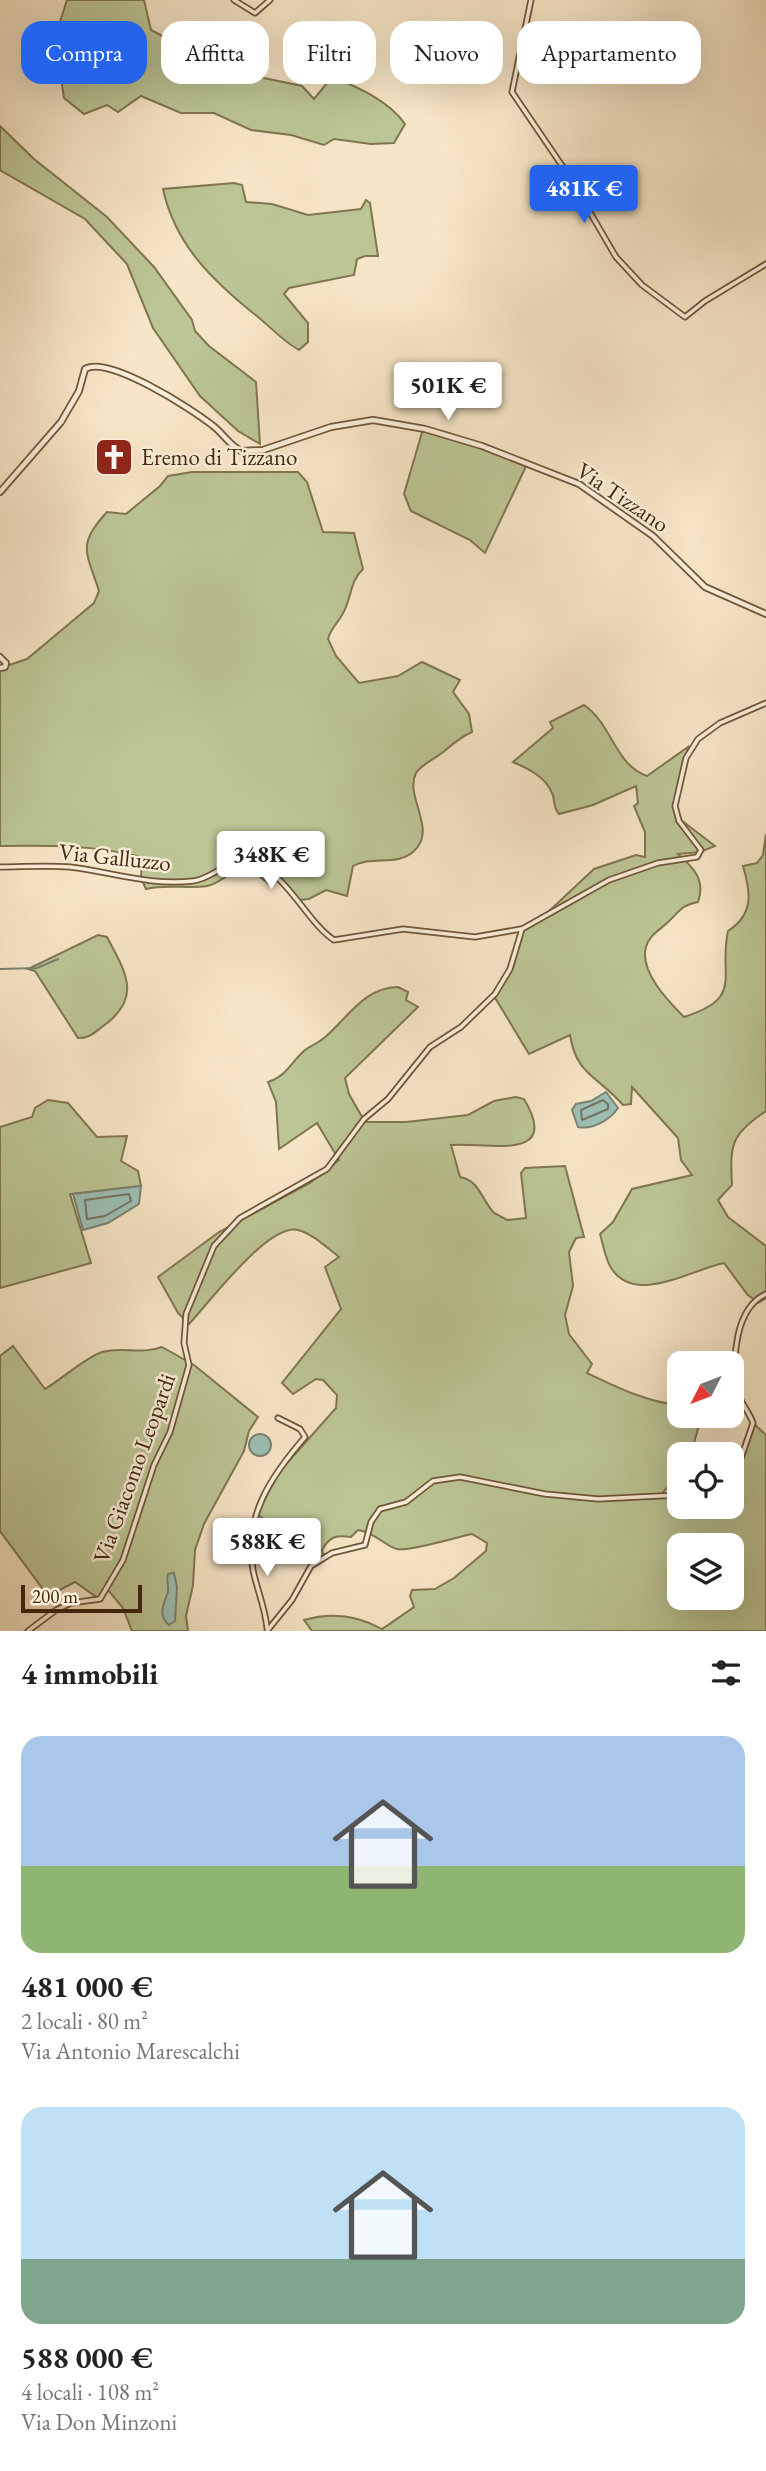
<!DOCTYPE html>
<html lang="it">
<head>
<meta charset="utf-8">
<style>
  :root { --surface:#fff; --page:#f6f6f6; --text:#222; --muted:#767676; --accent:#2563eb }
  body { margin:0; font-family:"EB Garamond",serif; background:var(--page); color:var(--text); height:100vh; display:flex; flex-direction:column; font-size:26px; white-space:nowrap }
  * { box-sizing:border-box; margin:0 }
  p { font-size:23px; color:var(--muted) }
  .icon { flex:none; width:38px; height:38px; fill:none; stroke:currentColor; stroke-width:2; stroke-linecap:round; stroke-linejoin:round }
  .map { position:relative; height:1631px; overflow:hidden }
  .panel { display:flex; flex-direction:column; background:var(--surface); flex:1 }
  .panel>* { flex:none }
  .guide { position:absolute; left:21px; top:21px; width:724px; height:63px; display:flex; gap:14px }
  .needle { width:46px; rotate:228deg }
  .fabs { position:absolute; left:667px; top:1351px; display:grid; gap:14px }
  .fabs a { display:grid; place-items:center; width:77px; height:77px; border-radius:14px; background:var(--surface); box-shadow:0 7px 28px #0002; font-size:35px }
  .scale { position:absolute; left:21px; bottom:18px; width:121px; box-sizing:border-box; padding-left:7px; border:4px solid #45270b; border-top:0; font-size:19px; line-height:24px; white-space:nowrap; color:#45270b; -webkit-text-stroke:5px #f9eeda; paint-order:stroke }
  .price { position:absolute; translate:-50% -60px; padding:0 16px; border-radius:7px; background:#fff; color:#222; font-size:23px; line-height:46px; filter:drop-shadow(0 2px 4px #0008) }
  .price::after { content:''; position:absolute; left:50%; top:42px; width:21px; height:16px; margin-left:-10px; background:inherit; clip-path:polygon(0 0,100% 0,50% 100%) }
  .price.on { background:var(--accent); color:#fff }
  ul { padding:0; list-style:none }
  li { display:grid; align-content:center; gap:14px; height:371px; padding:0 21px }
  li span { display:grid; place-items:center; height:217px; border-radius:21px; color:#555 }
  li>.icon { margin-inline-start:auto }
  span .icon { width:126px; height:126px; fill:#fffc; stroke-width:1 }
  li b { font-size:30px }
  h2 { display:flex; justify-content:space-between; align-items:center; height:84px; padding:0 21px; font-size:30px }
  .pill { padding:0 24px; border-radius:21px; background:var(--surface); box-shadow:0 7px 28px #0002; font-size:24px; line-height:63px }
  .pill.on { background:var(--accent); color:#fff }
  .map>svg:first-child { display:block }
</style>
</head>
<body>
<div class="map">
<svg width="766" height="1631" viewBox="0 0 766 1631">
  <rect width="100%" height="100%" fill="#f6e5c6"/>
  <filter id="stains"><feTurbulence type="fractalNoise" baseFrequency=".00286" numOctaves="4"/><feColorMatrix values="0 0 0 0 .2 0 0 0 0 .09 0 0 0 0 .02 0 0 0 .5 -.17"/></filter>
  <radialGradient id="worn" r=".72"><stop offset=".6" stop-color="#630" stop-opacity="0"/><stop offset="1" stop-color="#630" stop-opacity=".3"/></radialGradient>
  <!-- green -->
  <g fill="#bcc595" stroke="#807650" stroke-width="2" fill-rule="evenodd">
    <path d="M67 0H144L151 30 216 64 254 76 302 86 314 99 332 77C358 87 389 101 405 124L394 143 371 144 334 139 324 145 291 135 251 130 214 113H181L141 96 118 112 107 105 84 114 64 98 62 85 66 62 59 25Z"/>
    <path d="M0 126 34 159 107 217 154 267 192 320 195 331 209 346 256 382 260 444 238 431 200 396 153 328 127 264 85 219 0 170Z"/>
    <path d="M234 183 242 185 246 202 272 204 308 215 361 209 366 200 370 203 378 256H365L357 259 354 275 289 288 284 294 308 323V342L299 350C281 340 269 325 253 313 211 279 175 244 163 189Z"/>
    <path d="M423 429 445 432 528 462 485 553 470 540 411 511 404 494Z"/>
    <path d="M192 472H298L307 482 323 532 354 533 363 569C349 582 352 599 342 615 337 624 331 628 328 639L336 656 359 683 398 676 422 662 460 680 453 692 469 714 472 732C460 737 452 745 442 753 434 759 421 765 416 773 404 797 438 829 414 851 397 867 372 855 353 866L347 896 326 890 309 899 300 900 278 880 269 884 247 866C232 868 223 883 207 886 186 889 167 884 146 889L141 878 142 857C94 845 49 845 0 846V668L27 659 94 603 99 591C87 553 76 545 107 512L126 514 160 486 168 476Z"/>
    <path d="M584 705C612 724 615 765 647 776L688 747 676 808 677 817 715 846 700 852 678 854C693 867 706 880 698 902 680 906 681 910 668 922 660 930 649 935 646 947 639 971 668 1001 684 1017 745 998 718 977 728 931 754 914 751 893 743 866L757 863 763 855 766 834V1111C730 1136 730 1144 732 1185L718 1200 728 1217 766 1246V1298L758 1303 747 1294 724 1263C690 1270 633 1307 610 1266 605 1257 603 1244 600 1234L613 1222 632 1189 692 1175 681 1160 678 1138 632 1087 631 1104 623 1105C598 1076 576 1075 570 1035L529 1054 494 996 514 965 519 934 525 926 546 914 594 869 636 855 645 857V832L634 806 638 803 636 786 593 805 559 814C552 806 556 801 552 793 546 777 527 768 513 762L553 728 550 722Z"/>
    <path d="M98 935 107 937C126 973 143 998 102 1027 94 1033 88 1039 78 1038L35 971 28 969Z"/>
    <path d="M398 987 408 992 406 1000 418 1007 345 1078 349 1094 365 1122H406L468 1115 494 1101 516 1097 524 1099C562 1163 487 1142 451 1145L460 1177C479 1180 482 1200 494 1213L507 1220 526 1218 521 1173 525 1168 565 1166 584 1237 576 1238 569 1252 573 1286 565 1315 569 1334 592 1364 587 1373C617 1387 646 1402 679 1405V1416H695L699 1425 691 1454H679V1473L661 1495 679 1496V1507H732V1475L753 1423 766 1435V1631H312L304 1620C331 1612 357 1615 382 1629L414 1607 410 1596 412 1590 435 1589 454 1578 486 1551 487 1543 472 1534C457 1537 408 1552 397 1549 385 1546 376 1533 358 1530L351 1537C336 1535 330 1536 322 1550L324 1557 311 1566 283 1534 257 1514 280 1471 336 1408 337 1395 323 1380 316 1379 293 1394 282 1383 341 1309 325 1267 339 1257C326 1247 313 1234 298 1230 268 1223 209 1303 189 1324L178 1313 158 1277 219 1232 310 1183 339 1160 317 1123 279 1149 276 1102 268 1082C287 1076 291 1062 305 1050 311 1046 318 1043 324 1038 347 1019 364 987 398 987ZM679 1545H732V1598H679Z"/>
    <path d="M48 1100 68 1103 97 1137 127 1136 121 1161 138 1171 141 1186 70 1194 91 1263 0 1288V1127L32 1117 35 1108Z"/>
    <path d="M13 1346 45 1389C60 1380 88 1356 102 1352 123 1346 142 1355 162 1347L194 1365 258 1417 249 1431 244 1451 204 1524 195 1550 193 1585 186 1616 188 1631H132L123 1608 108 1590 102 1601 75 1582 48 1596 0 1531V1356Z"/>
  </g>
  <!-- water -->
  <g fill="#9dbfb5" stroke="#7a8271" stroke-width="2">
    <path d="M606 1092 618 1108C610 1120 592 1130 578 1127L572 1110 576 1104 591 1101Z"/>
    <path d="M141 1186 139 1204 108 1223 83 1230 73 1194Z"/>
    <circle cx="260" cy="1445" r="11"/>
    <path d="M174 1573 177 1587 175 1621 169 1625C157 1615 164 1604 168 1592 169 1585 166 1580 168 1574Z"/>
  </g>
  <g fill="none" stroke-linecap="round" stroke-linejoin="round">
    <!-- shore -->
    <g stroke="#717360" stroke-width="2">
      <path d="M603 1100 608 1104V1109L582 1120 581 1110Z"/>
      <path d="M129 1194 131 1201 105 1216 87 1219 85 1200Z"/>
    </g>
    <!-- stream -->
    <path stroke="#7a8271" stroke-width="2" d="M0 969 37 968 58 959"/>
    <defs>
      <g id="minor">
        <path d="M234 0 255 13 270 0"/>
        <path d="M531 0 512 92 567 173 616 257 642 285 685 317 705 301 766 264"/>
        <path d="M0 867C23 867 47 865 70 867 112 872 150 886 193 881 212 879 229 858 248 862 285 868 306 922 334 940L403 929 475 937 521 929"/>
        <path d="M732 1474 740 1461 753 1423C749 1411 738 1400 737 1389 732 1359 735 1308 766 1294"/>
        <path d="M267 1628C265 1607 257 1590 253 1570 243 1516 272 1475 305 1437L300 1429 278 1418"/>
        <path d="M28 1631 56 1610 71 1603 100 1599 123 1560 154 1465 170 1432 189 1365 184 1343 186 1314 214 1246 240 1218 327 1169 364 1119 388 1099 430 1047 461 1027 495 994 510 969 522 929 609 880 658 863 697 857 701 850 679 821 675 806 686 758 698 739 720 723 766 703"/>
        <path d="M267 1631 292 1600 311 1566 332 1553 365 1545 371 1522 380 1509 406 1502 433 1481 460 1477 545 1494 598 1499 679 1495"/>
      </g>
      <g id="tertiary">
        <path d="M0 492 61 422 79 391 85 369C108 355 192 409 212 425 223 433 229 445 241 451L263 450 331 427 373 420 425 429 482 446 579 484 653 536 705 587 766 614"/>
        <path d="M0 657 6 663 5 667 0 668"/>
      </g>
    </defs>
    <!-- minor casing -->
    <use href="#minor" stroke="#71563a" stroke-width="7"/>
    <!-- tertiary casing -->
    <use href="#tertiary" stroke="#71563a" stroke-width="8"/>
    <!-- minor -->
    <use href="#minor" stroke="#f9eeda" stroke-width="3.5"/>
    <!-- tertiary -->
    <use href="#tertiary" stroke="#f9eeda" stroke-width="4.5"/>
  </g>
  <!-- icons -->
  <defs>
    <symbol id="church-square" viewBox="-11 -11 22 22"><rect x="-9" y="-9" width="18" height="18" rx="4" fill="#8f2418" stroke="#f9eeda"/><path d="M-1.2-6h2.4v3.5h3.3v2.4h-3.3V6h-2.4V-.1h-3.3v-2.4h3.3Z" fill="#fff"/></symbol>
  </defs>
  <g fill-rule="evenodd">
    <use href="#church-square" x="92" y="435" width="44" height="44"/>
  </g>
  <g text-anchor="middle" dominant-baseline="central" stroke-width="5" stroke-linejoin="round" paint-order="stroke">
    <!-- poi labels -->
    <g font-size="23" fill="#45270b" stroke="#f9eeda" text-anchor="start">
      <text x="141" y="457">Eremo di Tizzano</text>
    </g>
    <!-- street labels -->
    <g font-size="23" fill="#45270b" stroke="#f9eeda">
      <text transform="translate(623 497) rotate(34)">Via Tizzano</text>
      <text transform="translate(115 857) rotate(6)">Via Galluzzo</text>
      <text transform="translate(134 1468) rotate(-70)">Via Giacomo Leopardi</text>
    </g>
  </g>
  <rect width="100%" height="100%" filter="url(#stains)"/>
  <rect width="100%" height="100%" fill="url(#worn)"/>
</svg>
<div class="fabs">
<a><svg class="needle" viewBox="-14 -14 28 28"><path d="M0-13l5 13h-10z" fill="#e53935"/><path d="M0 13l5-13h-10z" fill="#767676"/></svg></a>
<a><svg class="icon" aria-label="locate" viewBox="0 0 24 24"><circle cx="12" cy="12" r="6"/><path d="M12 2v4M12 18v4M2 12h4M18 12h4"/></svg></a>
<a><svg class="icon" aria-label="layers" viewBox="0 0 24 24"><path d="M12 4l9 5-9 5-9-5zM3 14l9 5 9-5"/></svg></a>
</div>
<div class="scale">200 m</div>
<b class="price on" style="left:584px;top:225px">481K €</b>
<b class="price" style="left:448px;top:422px">501K €</b>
<b class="price" style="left:271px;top:891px">348K €</b>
<b class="price" style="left:267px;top:1578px">588K €</b>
<div class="guide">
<a class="pill on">Compra</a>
<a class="pill">Affitta</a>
<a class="pill">Filtri</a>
<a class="pill">Nuovo</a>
<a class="pill">Appartamento</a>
</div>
</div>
<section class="panel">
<h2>4 immobili<svg class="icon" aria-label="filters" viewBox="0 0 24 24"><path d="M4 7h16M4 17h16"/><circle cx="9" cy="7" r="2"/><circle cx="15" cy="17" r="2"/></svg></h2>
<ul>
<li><span style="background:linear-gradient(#a9c7e8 60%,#8fb573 0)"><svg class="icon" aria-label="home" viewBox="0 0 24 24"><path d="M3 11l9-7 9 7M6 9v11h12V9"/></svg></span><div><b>481 000 €</b><p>2 locali · 80 m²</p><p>Via Antonio Marescalchi</p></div></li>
<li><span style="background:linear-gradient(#bfe0f5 70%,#7fa58c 0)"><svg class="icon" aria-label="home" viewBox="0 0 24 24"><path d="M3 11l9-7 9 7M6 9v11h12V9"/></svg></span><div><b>588 000 €</b><p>4 locali · 108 m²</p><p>Via Don Minzoni</p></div></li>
</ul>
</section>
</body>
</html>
